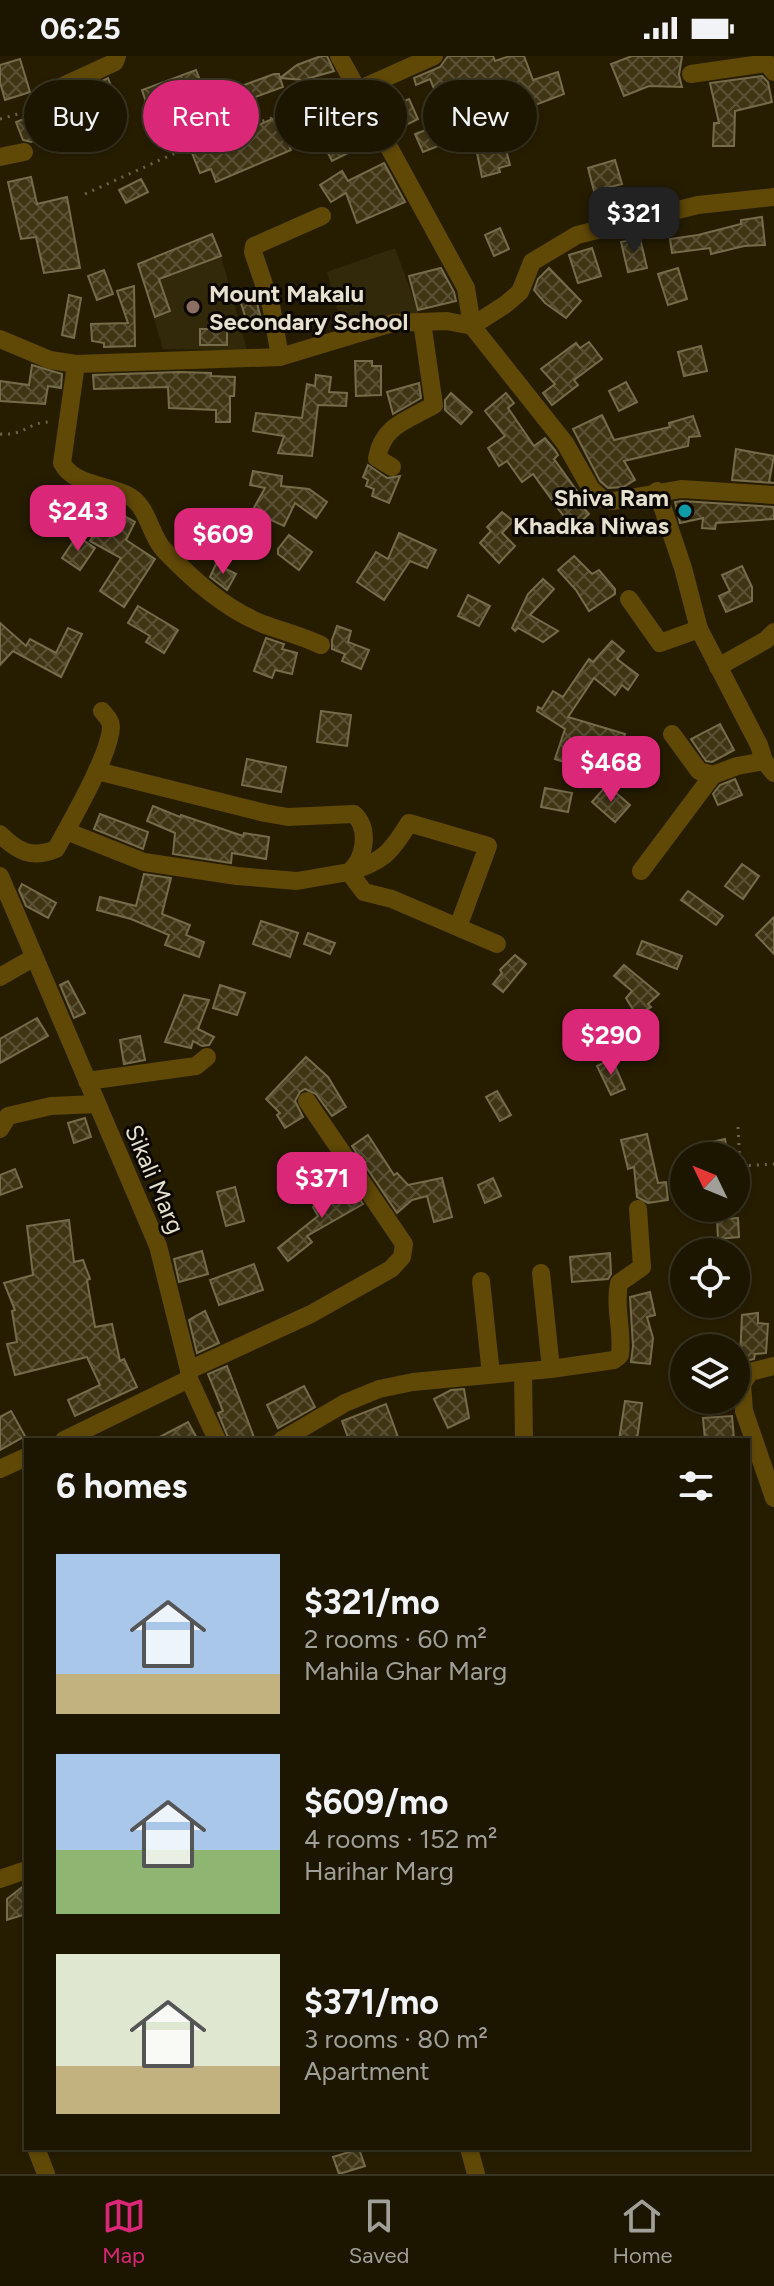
<!DOCTYPE html>
<html lang="en">
<head>
<meta charset="utf-8">
<style>
  :root { --surface:#1c1600; --page:#29230f; --text:#f1f3f6; --muted:#a09f99; --line:#3a3522; --accent:#db2777 }
  body { margin:0; font-family:Figtree,sans-serif; background:var(--page); color:var(--text); height:100vh; display:flex; flex-direction:column; font-size:30px; white-space:nowrap }
  * { box-sizing:border-box; margin:0 }
  p { font-size:26px; color:var(--muted) }
  .icon { flex:none; width:44px; height:44px; fill:none; stroke:currentColor; stroke-width:2; stroke-linecap:round; stroke-linejoin:round }
  .map { position:relative; flex:1; overflow:hidden }
  .side { position:absolute; left:24px; top:1382px; width:726px; height:712px; display:flex; flex-direction:column; background:var(--surface); border-radius:0px; box-shadow:0 2px 6px #0004,0 0 0 2px var(--line) }
  .side>* { flex:none }
  .hud { position:absolute; left:24px; top:24px; width:726px; height:72px; display:flex; gap:16px }
  .needle { width:52px; rotate:313deg }
  .buttons { position:absolute; left:670px; top:1086px; display:grid; gap:16px }
  .buttons a { display:grid; place-items:center; width:80px; height:80px; border-radius:50%; background:var(--surface); box-shadow:0 2px 6px #0004,0 0 0 2px var(--line); font-size:40px }
  .price { position:absolute; translate:-50% -68px; padding:0 18px; border-radius:16px; background:var(--accent); color:#fff; font-size:26px; line-height:52px; filter:drop-shadow(0 2px 4px #0008) }
  .price::after { content:''; position:absolute; left:50%; top:48px; width:24px; height:18px; margin-left:-12px; background:inherit; clip-path:polygon(0 0,100% 0,50% 100%) }
  .price.selected { background:#222; color:#fff }
  ul { padding:0; list-style:none }
  li { display:flex; align-items:center; gap:24px; height:200px; padding:0 32px }
  li span { display:grid; place-items:center; flex:none; width:224px; height:160px; border-radius:0px; color:#555 }
  li>.icon { margin-inline-start:auto }
  span .icon { width:96px; height:96px; fill:#fffc; stroke-width:1 }
  li b { font-size:34px }
  h2 { display:flex; justify-content:space-between; align-items:center; height:96px; padding:0 32px; font-size:34px }
  .tag { padding:0 28px; border-radius:36px; background:var(--surface); box-shadow:0 2px 6px #0004,0 0 0 2px var(--line); font-size:28px; line-height:72px }
  .tag.selected { background:var(--accent); color:#fff }
  .status { display:flex; justify-content:space-between; align-items:center; height:56px; padding:0 40px; background:var(--surface); direction:ltr }
  .status svg { height:22px; fill:currentColor }
  .menu { display:flex; justify-content:space-around; align-items:center; height:112px; border-top:2px solid var(--line); background:var(--surface); font-size:22px; color:var(--muted) }
  .menu a { display:grid; justify-items:center; gap:4px }
  .menu .selected { color:var(--accent) }
  .map>svg:first-child { display:block }
</style>
</head>
<body>
<div class="status"><b>06:25</b><svg viewBox="0 0 49 12"><path d="M0 12V9h3v3zM5 12V6h3v6zM10 12V3h3v9zM15 12V0h3v12zM26 1h20v11H26zM47 4h2v5h-2z"/></svg></div>
<div class="map">
<svg width="774" height="2118" viewBox="0 0 774 2118">
  <defs>
    <pattern id="building-cross-hatch" width="8" height="8" patternUnits="userSpaceOnUse" patternTransform="scale(2)"><rect width="8" height="8" fill="#3f3515"/><path d="M0 0l8 8M0 8l8-8" fill="none" stroke="#5b5236"/></pattern>
  </defs>
  <rect width="100%" height="100%" fill="#261d00"/>
  <!-- built -->
  <g fill="#32290a">
    <path d="M212 178 221 200 247 294 163 293 138 208Z"/>
    <path d="M395 192 422 266 345 282 327 216Z"/>
  </g>
  <!-- building -->
  <g fill="url(#building-cross-hatch)" stroke="#766c4a" stroke-width="2">
    <path d="M321 0H327L334 15 303 24 280 22 283 31 222 53 217 39 274 18H279L280 22 297 9Z"/>
    <path d="M448 0H493L495 5 510 0H524L533 24 558 16 564 38 530 51 523 32 498 40 497 37 465 49 464 45 443 54 430 23 416 29 414 22 440 11Z"/>
    <path d="M632 0H682L679 19 682 31 649 30 624 40 611 8Z"/>
    <path d="M20 3 30 36 5 44 0 26V9Z"/>
    <path d="M196 14 209 47 154 70 142 34Z"/>
    <path d="M762 20 768 26 772 46 735 55 734 90H713L714 67H719L710 27Z"/>
    <path d="M108 22 126 70 106 78 89 31Z"/>
    <path d="M338 39 353 68 343 73 354 94 332 105 319 79 335 71 323 46Z"/>
    <path d="M57 40 68 71 31 86 23 84 16 66 45 55 41 46Z"/>
    <path d="M409 43 418 63 398 73 388 52Z"/>
    <path d="M277 61 291 94 216 126 211 113 200 117 192 97Z"/>
    <path d="M439 69 446 87 423 96 415 78Z"/>
    <path d="M505 90 510 109 499 112 500 116 482 121 477 97Z"/>
    <path d="M615 104 622 128 594 135 588 112Z"/>
    <path d="M384 107 405 146 357 167 346 137 331 146 320 129 342 115 348 125Z"/>
    <path d="M31 121 37 148 67 141 80 212 44 217 36 181 21 183 8 126Z"/>
    <path d="M141 123 148 136 126 147 119 134Z"/>
    <path d="M762 161 765 189 744 190 711 198 710 192 672 197 670 183 698 179 741 168V164Z"/>
    <path d="M500 172 509 193 494 200 485 179Z"/>
    <path d="M212 178 221 200 159 223 170 255 155 261 138 208Z"/>
    <path d="M640 182 647 212 628 216 621 186Z"/>
    <path d="M592 192 601 220 578 227 569 199Z"/>
    <path d="M441 212 454 236 456 245 418 254 409 220Z"/>
    <path d="M549 212 581 245 566 262 545 247 534 234 538 223Z"/>
    <path d="M678 212 687 243 668 249 658 218Z"/>
    <path d="M104 214 113 238 97 244 88 220Z"/>
    <path d="M134 230 135 290 104 291V287L92 285 91 268 128 267 117 235Z"/>
    <path d="M69 239 81 242 74 282 62 279Z"/>
    <path d="M255 239 260 259 246 263 240 244Z"/>
    <rect x="200" y="273" width="27" height="16"/>
    <path d="M589 286 602 303 574 324 578 329 552 349 543 337 555 328 541 313 576 287 580 292Z"/>
    <path d="M701 290 707 315 684 320 678 296Z"/>
    <path d="M355 305H372V310H381V339L356 340Z"/>
    <path d="M32 309 62 318 61 332 48 330 45 348 0 345V325L29 329Z"/>
    <path d="M180 316 211 317V320L235 321 234 340H230V366H216V354L169 352 168 331 94 333 93 319Z"/>
    <path d="M316 319 331 321 329 336 347 337 346 350 318 349 312 400 278 397 284 380 253 375 256 357 302 362 307 328 315 330Z"/>
    <path d="M626 326 637 346 619 355 609 335Z"/>
    <path d="M419 327 421 342 393 358 387 336Z"/>
    <path d="M451 337 472 356 461 368 445 354V344Z"/>
    <path d="M506 337 514 347 508 352 534 390 545 382 555 394 558 399 554 403 579 438 574 441 589 458 567 478 558 468 565 462 533 418 522 426 507 405 499 410 488 392 505 380 485 355Z"/>
    <path d="M602 359 614 384 670 371 669 367 693 360 700 380 689 381 688 390 624 405 635 424 623 431 608 432 600 425 573 373Z"/>
    <path d="M736 393 774 400 769 426 774 427 732 424Z"/>
    <path d="M368 409 387 422 400 420 389 447 372 440 374 433 366 430 368 424 363 421Z"/>
    <path d="M253 415 282 420 281 430 309 433 327 446 316 462 295 447 284 470 267 462 256 481 242 473 265 432 250 429Z"/>
    <path d="M682 445 774 451V463L716 467 715 473 702 472 703 462 680 467 675 446Z"/>
    <path d="M108 451 135 466 126 484 155 503 124 551 100 535 121 502 90 485Z"/>
    <path d="M502 456 513 465 502 477 515 490 499 507 480 487 491 475 487 471Z"/>
    <path d="M399 477 436 494 427 512 410 505 384 544 357 526 376 496 388 503Z"/>
    <path d="M289 479 312 496 299 514 278 498V493Z"/>
    <path d="M77 480 95 492 80 514 62 502Z"/>
    <path d="M574 500 592 518 599 514 615 533V538L589 555 576 534 558 514Z"/>
    <path d="M216 508 236 518 227 534 210 521Z"/>
    <path d="M742 510 752 531V545L726 556 719 540 730 535 722 519Z"/>
    <path d="M543 523 554 533 530 559 558 575 543 586 518 572 515 575 512 572 528 538Z"/>
    <path d="M468 539 490 550 479 570 458 560Z"/>
    <path d="M138 550 178 574 164 597 146 586 150 580 128 567Z"/>
    <path d="M0 567 26 590 30 583 56 597 68 572 82 578 61 621 13 595 0 609Z"/>
    <path d="M337 570 351 575 348 586 369 594 361 613 342 605 345 598 332 593V584Z"/>
    <path d="M266 582 284 588 282 593 297 597 292 618 275 614 272 622 254 615Z"/>
    <path d="M612 585 624 595 617 603 638 619 628 634 622 629 615 639 594 622 568 661 625 678 615 708 564 692 589 714 555 703 565 673 537 655 538 651 542 653 553 635 563 641 589 603 593 606Z"/>
    <path d="M321 655 351 659 347 690 317 686Z"/>
    <path d="M720 668 734 694 712 706 706 705 691 683Z"/>
    <path d="M247 703 286 711 281 736 242 729Z"/>
    <path d="M735 723 742 739 718 749 713 738 720 729Z"/>
    <path d="M607 729 630 749 615 766 592 746Z"/>
    <path d="M545 732 572 737 568 756 541 751Z"/>
    <path d="M153 750 180 761 181 759 243 780 244 777 269 781 266 803 232 797 231 807 173 798 175 777 147 765Z"/>
    <path d="M100 758 148 776 143 793 94 773Z"/>
    <path d="M742 808 759 820 743 843 725 830Z"/>
    <path d="M144 818 171 822 162 858 190 869 186 879 204 886 199 901 165 889 169 879 131 863 97 854 100 841 136 850Z"/>
    <path d="M22 828 56 847 48 862 26 850 19 834Z"/>
    <path d="M688 835 723 860 716 869 681 844Z"/>
    <path d="M774 861V898L756 879Z"/>
    <path d="M261 865 298 877 290 901 253 888Z"/>
    <path d="M308 877 335 887 330 898 304 888Z"/>
    <path d="M642 885 682 900 677 913 637 898Z"/>
    <path d="M515 899 526 908 503 936 493 928 502 917 500 914Z"/>
    <path d="M624 909 659 938 648 948 651 951 637 960 626 942 632 935 614 920Z"/>
    <path d="M68 925 85 957 74 962 60 929Z"/>
    <path d="M220 929 245 937 237 959 213 952Z"/>
    <path d="M184 939 209 944 198 973 214 981 209 989 202 990 193 985 191 992 165 986Z"/>
    <path d="M37 962 48 980 0 1007V983Z"/>
    <path d="M140 980 145 1004 124 1008 120 984Z"/>
    <path d="M306 1001 328 1021 346 1051 332 1060 316 1038 305 1033 300 1036 295 1045 303 1061 285 1072 277 1059 280 1057 266 1043Z"/>
    <path d="M612 1003 625 1033 611 1039 597 1010Z"/>
    <path d="M497 1035 511 1059 500 1065 486 1041Z"/>
    <path d="M85 1062 91 1081 74 1087 68 1067Z"/>
    <path d="M647 1078 658 1127 666 1126 668 1144 648 1147 637 1141 634 1111 628 1113 621 1084Z"/>
    <path d="M368 1079 394 1119 397 1117 408 1129 442 1122 452 1161 434 1166 427 1140 412 1144 397 1157 352 1090Z"/>
    <path d="M725 1083 728 1100H700L702 1088Z"/>
    <path d="M15 1113 22 1131 0 1139V1119Z"/>
    <path d="M493 1122 501 1140 485 1147 478 1129Z"/>
    <path d="M350 1129 363 1148 307 1180 312 1186 288 1205 278 1192 318 1160 313 1151Z"/>
    <path d="M235 1131 244 1165 226 1170 217 1136Z"/>
    <path d="M738 1162 739 1181 718 1183 717 1163Z"/>
    <path d="M69 1164 74 1206 83 1204 90 1223 87 1224 95 1271 112 1268 120 1305 124 1303 137 1331 75 1360 68 1344 100 1329 87 1301 15 1319 7 1288 17 1286 12 1255 15 1254 4 1227 33 1219 27 1170Z"/>
    <path d="M202 1195 208 1218 179 1226 174 1203Z"/>
    <path d="M610 1197 611 1218 608 1223 572 1226 570 1201Z"/>
    <path d="M254 1208 263 1234 219 1249 210 1224Z"/>
    <path d="M650 1236 655 1259 647 1261 653 1282 650 1308 631 1306 633 1290 630 1241Z"/>
    <path d="M205 1255 219 1287 197 1297 189 1264Z"/>
    <path d="M758 1257V1267L768 1268 766 1297 755 1298 754 1303 750 1304 740 1302 742 1259Z"/>
    <path d="M227 1310 255 1384H229L218 1357 223 1355 208 1318Z"/>
    <path d="M304 1330 315 1351 278 1372 267 1349Z"/>
    <path d="M464 1333 469 1362 448 1372 434 1343 451 1334Z"/>
    <path d="M625 1345 642 1347 637 1384H619Z"/>
    <path d="M386 1348 399 1384H349L342 1365Z"/>
    <path d="M11 1355 25 1380 0 1394V1361Z"/>
    <path d="M732 1360 734 1383 705 1384 703 1362Z"/>
    <path d="M188 1366 198 1384H154Z"/>
    <path d="M26 1828V1858L7 1864V1843Z"/>
    <path d="M359 2093 365 2110 339 2118 333 2101Z"/>
  </g>
  <g fill="none" stroke-linecap="round" stroke-linejoin="round">
    <!-- path -->
    <g stroke="#6b634a" stroke-width="3" stroke-dasharray="2 6" stroke-linecap="butt">
      <path d="M0 63 36 53"/>
      <path d="M85 138 202 85 342 39"/>
      <path d="M0 378C27 380 27 365 53 366"/>
      <path d="M738 1071 740 1110 774 1108"/>
    </g>
    <!-- minor -->
    <g stroke="#604807" stroke-width="18">
      <path d="M339 0 466 232 472 270"/>
      <path d="M691 18 767 7 774 16"/>
      <path d="M63 30 115 6 117 0"/>
      <path d="M358 34 434 0"/>
      <path d="M0 101 24 96"/>
      <path d="M472 270 506 248 520 236 532 206 577 179 698 149 774 141"/>
      <path d="M0 283 50 304 76 308 280 301 393 267 447 265 472 270 565 387 591 433 602 443 613 445 681 433 774 439"/>
      <path d="M280 301 271 249 253 196 254 190 322 160"/>
      <path d="M76 308 62 407C73 429 108 429 127 439 149 450 149 478 164 494 192 523 225 553 263 568 282 575 302 580 321 589"/>
      <path d="M392 411 377 402C383 369 408 364 434 349L422 266"/>
      <path d="M657 435 683 512 699 573 759 689 764 705 774 717"/>
      <path d="M629 543 660 587 699 573"/>
      <path d="M718 611 766 584 774 576"/>
      <path d="M672 678 699 715 713 719"/>
      <path d="M66 775 144 806 237 820 297 825 349 816C365 803 370 773 354 758L288 761 265 757 97 715"/>
      <path d="M0 778C18 796 32 803 56 793 70 767 110 699 111 671 111 664 106 660 102 655"/>
      <path d="M641 815 713 719 737 710 764 705"/>
      <path d="M0 820 158 1190 189 1314V1323L217 1384"/>
      <path d="M458 871 488 790 409 767C390 798 383 805 349 816L364 836 392 843 497 888"/>
      <path d="M0 921 33 902"/>
      <path d="M87 1025 196 1010 207 1001"/>
      <path d="M0 1073 8 1060 51 1050 97 1048"/>
      <path d="M541 1217 551 1313"/>
      <path d="M481 1225 491 1318"/>
      <path d="M774 1310 750 1316 742 1328 744 1355 774 1442"/>
      <path d="M189 1314 311 1258 391 1213 402 1201 404 1188 307 1045"/>
      <path d="M523 1316 524 1384"/>
      <path d="M64 1384 189 1323"/>
      <path d="M282 1384 345 1347 379 1333 413 1326 551 1313 614 1304 620 1299C623 1275 614 1251 619 1227L642 1211 638 1153"/>
      <path d="M0 1413 26 1401"/>
      <path d="M0 1823 26 1814"/>
      <path d="M36 2092 46 2118"/>
      <path d="M469 2092 476 2118"/>
    </g>
  </g>
  <!-- markers -->
  <circle fill="#8d6e63" stroke="#0b0700" stroke-width="3" cx="193" cy="251" r="8"/>
  <circle fill="#0f9aa8" stroke="#0b0700" stroke-width="3" cx="685" cy="455" r="8"/>
  <g text-anchor="middle" dominant-baseline="central" stroke-width="6" stroke-linejoin="round" paint-order="stroke">
    <!-- poi labels -->
    <g font-size="24" font-weight="bold" fill="#e6e0ce" stroke="#0b0700" text-anchor="start">
      <text x="209" y="237">Mount Makalu<tspan x="209" dy="28">Secondary School</tspan></text>
      <text x="669" y="441" text-anchor="end">Shiva Ram<tspan x="669" dy="28">Khadka Niwas</tspan></text>
    </g>
    <!-- street labels -->
    <g font-size="24" fill="#e6e0ce" stroke="#0b0700">
      <text transform="translate(155 1123) rotate(67)">Sikali Marg</text>
    </g>
  </g>
</svg>
<div class="buttons">
<a><svg class="needle" viewBox="-14 -14 28 28"><path d="M0-13l5 13h-10z" fill="#e53935"/><path d="M0 13l5-13h-10z" fill="#a09f99"/></svg></a>
<a><svg class="icon" aria-label="locate" viewBox="0 0 24 24"><circle cx="12" cy="12" r="6"/><path d="M12 2v4M12 18v4M2 12h4M18 12h4"/></svg></a>
<a><svg class="icon" aria-label="layers" viewBox="0 0 24 24"><path d="M12 4l9 5-9 5-9-5zM3 14l9 5 9-5"/></svg></a>
</div>
<b class="price selected" style="left:634px;top:199px">$321</b>
<b class="price" style="left:78px;top:497px">$243</b>
<b class="price" style="left:223px;top:520px">$609</b>
<b class="price" style="left:611px;top:748px">$468</b>
<b class="price" style="left:611px;top:1021px">$290</b>
<b class="price" style="left:322px;top:1164px">$371</b>
<div class="hud">
<a class="tag">Buy</a>
<a class="tag selected">Rent</a>
<a class="tag">Filters</a>
<a class="tag">New</a>
</div>
<section class="side">
<h2>6 homes<svg class="icon" aria-label="filters" viewBox="0 0 24 24"><path d="M4 7h16M4 17h16"/><circle cx="9" cy="7" r="2"/><circle cx="15" cy="17" r="2"/></svg></h2>
<ul>
<li><span style="background:linear-gradient(#a9c7e8 75%,#c2b280 0)"><svg class="icon" aria-label="home" viewBox="0 0 24 24"><path d="M3 11l9-7 9 7M6 9v11h12V9"/></svg></span><div><b>$321/mo</b><p>2 rooms · 60 m²</p><p>Mahila Ghar Marg</p></div></li>
<li><span style="background:linear-gradient(#a9c7e8 60%,#8fb573 0)"><svg class="icon" aria-label="home" viewBox="0 0 24 24"><path d="M3 11l9-7 9 7M6 9v11h12V9"/></svg></span><div><b>$609/mo</b><p>4 rooms · 152 m²</p><p>Harihar Marg</p></div></li>
<li><span style="background:linear-gradient(#dfe7d0 70%,#c2b280 0)"><svg class="icon" aria-label="home" viewBox="0 0 24 24"><path d="M3 11l9-7 9 7M6 9v11h12V9"/></svg></span><div><b>$371/mo</b><p>3 rooms · 80 m²</p><p>Apartment</p></div></li>
</ul>
</section>
</div>
<nav class="menu">
<a class="selected"><svg class="icon" aria-label="map" viewBox="0 0 24 24"><path d="M3 6l6-2 6 2 6-2v14l-6 2-6-2-6 2zM9 4v14M15 6v14"/></svg>Map</a>
<a><svg class="icon" aria-label="saved" viewBox="0 0 24 24"><path d="M7 4h10v16l-5-4-5 4z"/></svg>Saved</a>
<a><svg class="icon" aria-label="home" viewBox="0 0 24 24"><path d="M3 11l9-7 9 7M6 9v11h12V9"/></svg>Home</a>
</nav>
</body>
</html>
